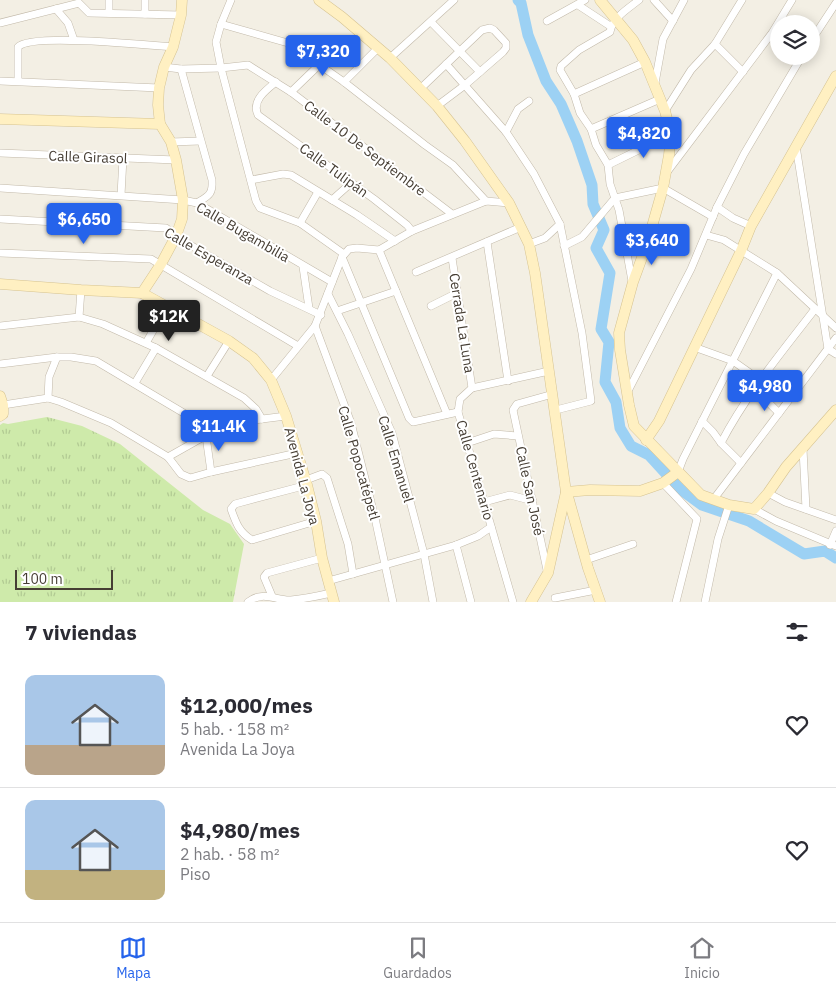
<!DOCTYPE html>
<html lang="es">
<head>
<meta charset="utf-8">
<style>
  :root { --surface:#fff; --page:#f2f2f3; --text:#2b2b33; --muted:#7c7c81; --line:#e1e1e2; --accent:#2563eb }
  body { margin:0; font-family:"IBM Plex Sans",sans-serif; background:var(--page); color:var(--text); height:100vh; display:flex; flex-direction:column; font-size:19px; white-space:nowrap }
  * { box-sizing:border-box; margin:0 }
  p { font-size:16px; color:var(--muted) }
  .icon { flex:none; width:28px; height:28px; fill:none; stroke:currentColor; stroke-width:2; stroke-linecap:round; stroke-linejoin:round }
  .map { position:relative; height:602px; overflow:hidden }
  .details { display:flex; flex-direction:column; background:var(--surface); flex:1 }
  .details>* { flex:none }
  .controls { position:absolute; left:770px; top:15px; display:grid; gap:10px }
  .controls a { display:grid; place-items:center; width:50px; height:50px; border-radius:50%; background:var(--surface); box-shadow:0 2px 12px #0003; font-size:25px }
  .scale { position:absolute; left:15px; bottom:12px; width:98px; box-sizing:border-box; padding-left:5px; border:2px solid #463e34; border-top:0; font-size:14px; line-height:18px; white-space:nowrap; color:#463e34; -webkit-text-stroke:4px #fff; paint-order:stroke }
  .price { position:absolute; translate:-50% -42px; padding:0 11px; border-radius:5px; background:var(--accent); color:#fff; font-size:16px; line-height:32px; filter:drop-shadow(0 1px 2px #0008) }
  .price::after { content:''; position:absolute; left:50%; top:30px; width:15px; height:11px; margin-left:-8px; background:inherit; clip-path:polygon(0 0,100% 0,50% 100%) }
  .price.on { background:#222; color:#fff }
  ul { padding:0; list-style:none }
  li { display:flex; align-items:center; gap:15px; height:125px; padding:0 25px }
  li+li { border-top:1px solid var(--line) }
  li span { display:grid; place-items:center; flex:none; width:140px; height:100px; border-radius:10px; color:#555 }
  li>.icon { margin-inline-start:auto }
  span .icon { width:60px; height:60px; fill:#fffc; stroke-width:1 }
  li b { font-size:21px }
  h2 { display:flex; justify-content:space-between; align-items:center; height:60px; padding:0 25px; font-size:21px }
  .dock { display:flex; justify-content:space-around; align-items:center; height:70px; border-top:1px solid var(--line); background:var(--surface); font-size:14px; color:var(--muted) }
  .dock a { display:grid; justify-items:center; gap:2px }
  .dock .on { color:var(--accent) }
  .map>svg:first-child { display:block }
</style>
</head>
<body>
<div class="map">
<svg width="836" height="602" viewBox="0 0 836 602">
  <defs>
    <pattern id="grass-tufts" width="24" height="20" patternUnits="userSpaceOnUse" patternTransform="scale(1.25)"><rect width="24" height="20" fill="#ceeaaa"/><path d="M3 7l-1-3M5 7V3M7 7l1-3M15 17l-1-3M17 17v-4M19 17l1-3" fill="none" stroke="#b2ca93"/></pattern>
  </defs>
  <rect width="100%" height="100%" fill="#f3efe4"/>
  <!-- grass -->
  <path fill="url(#grass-tufts)" d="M47 417 82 426 120 444 203 510 230 524 244 544 233 602H0V425L3 423 8 424Z"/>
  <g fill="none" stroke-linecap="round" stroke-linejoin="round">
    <!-- river -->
    <path stroke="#9cd1f4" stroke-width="11" d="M518 0 521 3 528 35 546 81 561 104 577 141 592 185 593 204 604 230 596 248 610 273 601 329 609 342 605 382 616 402 620 428 631 446 649 455 680 489 702 505 749 521 804 554 825 551 836 558"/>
    <defs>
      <g id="street">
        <path d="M145 0V14"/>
        <path d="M231 0 221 24 216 42 221 68 256 201 260 208 300 223 344 254"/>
        <path d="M654 0 673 21"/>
        <path d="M578 5 610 26"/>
        <path d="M56 9 68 23 74 40"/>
        <path d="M109 13V0"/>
        <path d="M547 21 585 0"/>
        <path d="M431 22 480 72"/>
        <path d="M0 23 79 3 89 13 181 15"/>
        <path d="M221 24 288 43 344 82 425 145 453 165 486 201"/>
        <path d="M811 41 836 3"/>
        <path d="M715 44 743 72"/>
        <path d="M390 58 454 0"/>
        <path d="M446 64 506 132 534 174 560 224 582 333 591 401 556 410"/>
        <path d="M164 67 181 69 221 68 248 65 291 92 452 214"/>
        <path d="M181 69 212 180C213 195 208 196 197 203"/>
        <path d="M0 81 159 88"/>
        <path d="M18 81V47C30 33 149 45 173 47"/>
        <path d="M276 82C266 90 251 101 258 115L374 199 407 225 412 231"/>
        <path d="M344 82 378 48"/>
        <path d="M655 83 663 39 684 0"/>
        <path d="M420 89 482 30 490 28 494 30 506 43V48L503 52 465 85 437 106"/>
        <path d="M291 92 319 65 316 60 325 43"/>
        <path d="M574 94 645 62"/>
        <path d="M665 111 691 70 715 44 742 0"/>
        <path d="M591 129 660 99"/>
        <path d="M506 132 518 109 529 101"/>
        <path d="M171 142 200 141"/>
        <path d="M796 146 828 349 836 354"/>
        <path d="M0 153 176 160"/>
        <path d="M608 165 671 134"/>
        <path d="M667 172 772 33 792 0"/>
        <path d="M251 180 283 174 291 175 357 215 395 241"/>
        <path d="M0 188 183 200 197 203 332 282"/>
        <path d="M121 195 123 158"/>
        <path d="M332 200 351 183"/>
        <path d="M717 207 733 218 751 226"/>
        <path d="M0 219 166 228 185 242 270 291 321 315"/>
        <path d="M300 223 318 192"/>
        <path d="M706 235 724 240 777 273 836 328"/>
        <path d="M487 242 508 381"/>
        <path d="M529 244 545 238 560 224"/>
        <path d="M564 246 582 237 615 198 663 188 713 217"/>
        <path d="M379 250 447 414"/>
        <path d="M0 253 151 259 298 346"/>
        <path d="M342 257 409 418 413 422 458 412 513 602"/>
        <path d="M452 258 472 388"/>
        <path d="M303 267 309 308"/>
        <path d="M416 272 521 227"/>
        <path d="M632 281 619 210 610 184 608 165 596 145 591 129 580 113 574 94 560 70 561 66 579 50 610 32C612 18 629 8 639 0"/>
        <path d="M328 294 348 334 392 433 424 554 433 602"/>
        <path d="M431 306 457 293"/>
        <path d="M337 311 396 291"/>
        <path d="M79 317 81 290"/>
        <path d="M0 326 79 317 103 324 156 348 244 398 256 409 262 419"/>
        <path d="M315 326 351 423 375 518 393 602"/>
        <path d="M146 343 167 306"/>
        <path d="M694 347 733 361 760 380"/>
        <path d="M0 364 57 357H71L96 361 214 431 231 428 254 420 286 416"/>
        <path d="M207 376 229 341"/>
        <path d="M271 380 315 326 342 257 349 249 357 248 379 250 412 231 486 201 509 203"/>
        <path d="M135 383 156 348"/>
        <path d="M755 389 779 413"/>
        <path d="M627 393 691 269 717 207 744 154 802 56"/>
        <path d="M48 398 49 377 57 357"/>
        <path d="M3 405 48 398 61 402 111 423 168 457 181 474 190 478 211 472 297 453"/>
        <path d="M458 412 460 399 472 388 549 371"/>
        <path d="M702 421 713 432 721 443 741 463"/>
        <path d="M206 436 211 472"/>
        <path d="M467 443 494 434 518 436"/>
        <path d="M721 443C746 395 781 353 815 309"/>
        <path d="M803 449 806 509"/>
        <path d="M168 457 214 431"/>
        <path d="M678 472 683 459 777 273"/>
        <path d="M306 480 322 474 327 478 348 544 353 574"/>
        <path d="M663 483 697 519 676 602"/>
        <path d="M307 485 235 504 231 509C236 523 239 532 252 540L316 521"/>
        <path d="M768 493 785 502 836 520"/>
        <path d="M713 500 836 338"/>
        <path d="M484 502 510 495 533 501"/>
        <path d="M754 509 776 521 836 546"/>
        <path d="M456 545 471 602"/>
        <path d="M830 545 836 531"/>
        <path d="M586 560 633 544"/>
        <path d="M547 570 513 410 517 404 553 394"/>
        <path d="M328 581 456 545 478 536 491 527"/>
        <path d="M272 596 264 577 267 573 322 558"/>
        <path d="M555 598 596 590"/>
        <path d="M248 602C263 590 276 601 291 600 304 599 318 596 331 593"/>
        <path d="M705 602 718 539 729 505"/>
      </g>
      <g id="secondary">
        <path d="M319 0 342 17 390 58 437 106 465 141 509 203 529 244 535 273 566 492 548 573 531 602"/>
        <path d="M600 0 633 40 645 62 665 111 671 134 669 155 663 188 647 244 633 282 619 333 620 350 629 405 634 426 701 495 729 505 754 509 768 493 786 467 836 410"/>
        <path d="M0 119 160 124"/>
        <path d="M0 284 81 290 142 293 229 341 253 358 271 380 286 416 307 485 316 521 322 558 334 602"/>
        <path d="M142 293 161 264 176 236 182 219 183 200 176 160 171 142 160 124 158 105 159 88 164 67 173 47 181 15 182 0"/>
        <path d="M0 396 3 405V414L0 416"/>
        <path d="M646 440 659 421 741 251 751 226 836 76"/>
        <path d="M566 492 590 490 640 491 663 483 678 472"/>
        <path d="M567 493 588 568 600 602"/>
      </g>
    </defs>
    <!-- street casing -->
    <use href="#street" stroke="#c2b9a9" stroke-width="8"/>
    <!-- secondary casing -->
    <use href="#secondary" stroke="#d6c391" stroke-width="11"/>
    <!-- street -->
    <use href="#street" stroke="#fff" stroke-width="7"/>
    <!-- secondary -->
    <use href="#secondary" stroke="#fff0c2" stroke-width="10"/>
  </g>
  <g text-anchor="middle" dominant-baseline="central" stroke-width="4" stroke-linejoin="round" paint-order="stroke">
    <!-- street labels -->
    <g font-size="14" fill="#463e34" stroke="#fff">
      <text transform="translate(365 148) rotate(37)">Calle 10 De Septiembre</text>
      <text transform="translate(88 157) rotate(2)">Calle Girasol</text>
      <text transform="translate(334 170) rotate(36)">Calle Tulipán</text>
      <text transform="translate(243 232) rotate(30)">Calle Bugambilia</text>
      <text transform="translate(209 256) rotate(30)">Calle Esperanza</text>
      <text transform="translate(462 323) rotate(81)">Cerrada La Luna</text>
      <text transform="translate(396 459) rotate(73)">Calle Emanuel</text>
      <text transform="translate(359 463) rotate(74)">Calle Popocatépetl</text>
      <text transform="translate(475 470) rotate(74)">Calle Centenario</text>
      <text transform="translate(302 476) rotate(75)">Avenida La Joya</text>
      <text transform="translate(530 491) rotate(78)">Calle San José</text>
    </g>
  </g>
</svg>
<div class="controls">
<a><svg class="icon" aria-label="layers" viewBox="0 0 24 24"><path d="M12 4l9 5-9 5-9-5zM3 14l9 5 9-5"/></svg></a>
</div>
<div class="scale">100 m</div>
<b class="price" style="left:323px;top:77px">$7,320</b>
<b class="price" style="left:644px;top:159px">$4,820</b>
<b class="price" style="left:84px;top:245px">$6,650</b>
<b class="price" style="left:652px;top:266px">$3,640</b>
<b class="price on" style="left:169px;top:342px">$12K</b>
<b class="price" style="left:765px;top:412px">$4,980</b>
<b class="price" style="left:219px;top:452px">$11.4K</b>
</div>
<section class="details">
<h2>7 viviendas<svg class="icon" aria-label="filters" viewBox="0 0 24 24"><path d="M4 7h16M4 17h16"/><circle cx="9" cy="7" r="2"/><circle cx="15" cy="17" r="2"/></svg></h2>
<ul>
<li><span style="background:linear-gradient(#a9c7e8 70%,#b9a48a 0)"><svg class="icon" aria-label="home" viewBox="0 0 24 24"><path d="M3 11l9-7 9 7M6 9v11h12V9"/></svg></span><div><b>$12,000/mes</b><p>5 hab. · 158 m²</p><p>Avenida La Joya</p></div><svg class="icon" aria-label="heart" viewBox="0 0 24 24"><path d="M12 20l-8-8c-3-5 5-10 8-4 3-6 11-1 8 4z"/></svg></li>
<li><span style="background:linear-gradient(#a9c7e8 70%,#c2b280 0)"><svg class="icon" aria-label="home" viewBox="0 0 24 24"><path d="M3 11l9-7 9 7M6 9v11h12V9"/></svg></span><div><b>$4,980/mes</b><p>2 hab. · 58 m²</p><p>Piso</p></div><svg class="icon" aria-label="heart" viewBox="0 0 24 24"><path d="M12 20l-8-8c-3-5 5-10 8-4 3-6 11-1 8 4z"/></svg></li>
</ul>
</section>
<nav class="dock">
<a class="on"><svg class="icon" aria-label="map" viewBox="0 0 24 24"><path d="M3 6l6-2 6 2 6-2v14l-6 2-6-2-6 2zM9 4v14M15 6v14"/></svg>Mapa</a>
<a><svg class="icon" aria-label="saved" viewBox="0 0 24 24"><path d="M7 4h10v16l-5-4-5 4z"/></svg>Guardados</a>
<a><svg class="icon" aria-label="home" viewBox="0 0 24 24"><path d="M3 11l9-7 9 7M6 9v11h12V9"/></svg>Inicio</a>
</nav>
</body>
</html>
